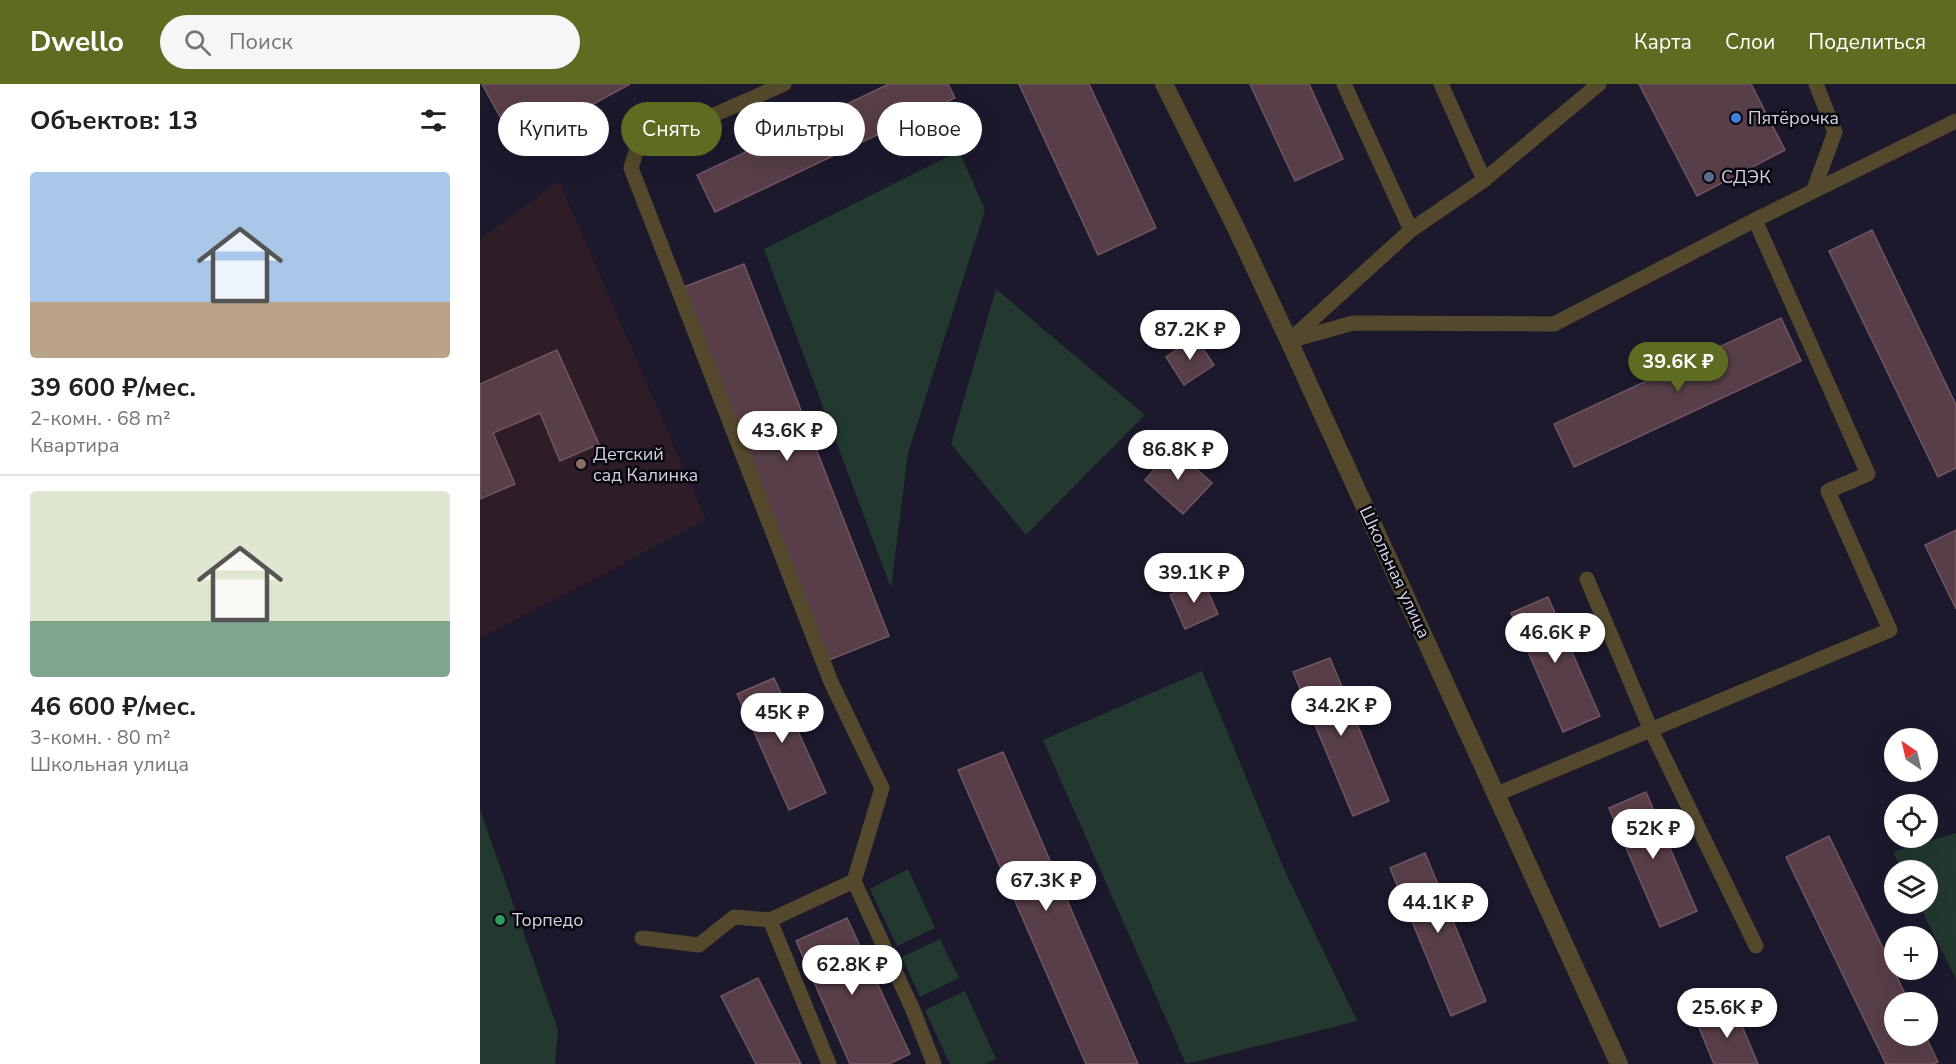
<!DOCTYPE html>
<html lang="ru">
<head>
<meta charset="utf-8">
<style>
  :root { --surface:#fff; --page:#f6f6f6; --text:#202124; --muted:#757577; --line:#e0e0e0; --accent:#5d6c21 }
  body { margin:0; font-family:"Nunito Sans",sans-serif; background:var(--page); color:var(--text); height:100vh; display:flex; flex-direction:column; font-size:22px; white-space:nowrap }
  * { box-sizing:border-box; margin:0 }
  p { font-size:20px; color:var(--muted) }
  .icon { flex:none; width:33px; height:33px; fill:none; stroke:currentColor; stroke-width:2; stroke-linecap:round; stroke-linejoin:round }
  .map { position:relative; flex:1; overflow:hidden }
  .sheet { display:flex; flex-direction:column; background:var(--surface); width:480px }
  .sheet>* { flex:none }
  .banner { position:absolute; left:18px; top:18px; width:570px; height:54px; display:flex; gap:12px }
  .needle { width:39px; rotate:326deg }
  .buttons { position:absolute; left:1404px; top:644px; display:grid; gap:12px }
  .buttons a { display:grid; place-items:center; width:54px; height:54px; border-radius:50%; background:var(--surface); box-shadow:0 6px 24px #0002; font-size:30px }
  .price { position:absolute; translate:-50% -51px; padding:0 14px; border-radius:21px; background:#fff; color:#222; font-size:20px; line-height:39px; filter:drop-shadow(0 2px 3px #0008) }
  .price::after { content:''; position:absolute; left:50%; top:36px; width:18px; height:14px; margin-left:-9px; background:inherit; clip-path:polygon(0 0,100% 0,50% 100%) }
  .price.on { background:var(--accent); color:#fff }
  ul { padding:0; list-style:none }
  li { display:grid; align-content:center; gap:12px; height:318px; padding:0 30px }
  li+li { border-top:2px solid var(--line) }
  li span { display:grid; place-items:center; height:186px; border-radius:6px; color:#555 }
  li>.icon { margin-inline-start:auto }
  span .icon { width:108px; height:108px; fill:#fffc; stroke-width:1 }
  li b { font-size:26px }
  h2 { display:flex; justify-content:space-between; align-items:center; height:72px; padding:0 30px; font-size:26px }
  .pill { padding:0 21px; border-radius:27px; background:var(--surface); box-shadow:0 6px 24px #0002; font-size:21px; line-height:54px }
  .pill.on { background:var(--accent); color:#fff }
  header { display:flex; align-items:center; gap:36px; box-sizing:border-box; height:84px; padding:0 30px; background:var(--accent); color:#fff }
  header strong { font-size:28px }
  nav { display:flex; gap:33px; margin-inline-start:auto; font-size:21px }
  .search { width:420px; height:54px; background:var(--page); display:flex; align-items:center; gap:15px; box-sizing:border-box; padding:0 21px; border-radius:33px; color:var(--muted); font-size:22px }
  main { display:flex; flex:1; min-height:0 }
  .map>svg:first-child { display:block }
</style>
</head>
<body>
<header>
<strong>Dwello</strong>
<div class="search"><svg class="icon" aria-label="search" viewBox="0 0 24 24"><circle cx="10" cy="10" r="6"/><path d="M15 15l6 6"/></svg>Поиск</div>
<nav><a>Карта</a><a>Слои</a><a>Поделиться</a></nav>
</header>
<main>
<section class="sheet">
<h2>Объектов: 13<svg class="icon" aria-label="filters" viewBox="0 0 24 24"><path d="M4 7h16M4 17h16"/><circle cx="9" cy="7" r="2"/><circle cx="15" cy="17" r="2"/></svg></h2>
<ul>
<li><span style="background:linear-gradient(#a9c7e8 70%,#b9a48a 0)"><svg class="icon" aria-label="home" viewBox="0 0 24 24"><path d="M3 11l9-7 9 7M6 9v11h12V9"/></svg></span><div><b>39 600 ₽/мес.</b><p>2-комн. · 68 m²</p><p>Квартира</p></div></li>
<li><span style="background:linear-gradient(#dfe7d0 70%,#7fa58c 0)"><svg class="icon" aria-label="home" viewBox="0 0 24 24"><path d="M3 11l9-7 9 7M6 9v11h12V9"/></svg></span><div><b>46 600 ₽/мес.</b><p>3-комн. · 80 m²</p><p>Школьная улица</p></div></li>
</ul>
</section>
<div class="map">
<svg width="1476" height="980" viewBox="0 0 1476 980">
  <rect width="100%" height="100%" fill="#1c192d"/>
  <!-- education -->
  <path fill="#2e1d26" d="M79 97 226 436 0 554V155Z"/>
  <!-- green -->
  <g fill="#23382f">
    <path d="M479 67 505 126 428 369 411 504 284 165Z"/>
    <path d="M516 205 665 331 546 451 471 360Z"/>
    <path d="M722 587 804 785 877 937 706 980 563 656Z"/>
    <path d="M0 726 78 946 75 980H0Z"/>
    <path d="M1476 749V895L1438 819H1448V786H1422L1413 768Z"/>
    <path d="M428 785 455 844 417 862 390 805Z"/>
    <path d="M460 855 479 894 440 913 422 873Z"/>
    <path d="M485 907 516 975 504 980H470L445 926Z"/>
  </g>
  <!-- building -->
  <g fill="#583e49" stroke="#715661" stroke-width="1.5">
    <path d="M2 0H150L36 62Z"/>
    <path d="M409 0H468L475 14 235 128 217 91Z"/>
    <path d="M539 0H609L676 144 618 171Z"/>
    <path d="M770 0H829L863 75 815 97Z"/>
    <path d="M1159 0H1271L1305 66 1217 112Z"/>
    <path d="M1392 146 1476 321V384L1458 393 1349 167Z"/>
    <path d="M264 180 409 552 349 576 204 203Z"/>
    <path d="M1301 234 1321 277 1094 383 1074 340Z"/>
    <path d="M715 253 734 281 704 301 686 273Z"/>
    <path d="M77 266 119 360 80 377 60 329 13 349 35 400 0 415V300Z"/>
    <path d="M693 364 732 399 703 430 665 396Z"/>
    <path d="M1476 446V525L1445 461Z"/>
    <path d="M723 496 738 530 705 545 690 511Z"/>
    <path d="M1068 513 1120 632 1083 648 1031 529Z"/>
    <path d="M850 574 909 717 873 732 813 588Z"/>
    <path d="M294 594 346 709 309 726 257 610Z"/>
    <path d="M523 668 658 980H606L478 686Z"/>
    <path d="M1166 708 1217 827 1180 843 1129 724Z"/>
    <path d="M1349 752 1429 918H1414V951H1445L1458 978 1453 980H1406L1306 773Z"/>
    <path d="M945 769 1006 917 971 932 910 784Z"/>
    <path d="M367 834 430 970 409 980H370L316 857Z"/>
    <path d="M278 894 321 980H276L241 912Z"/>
    <path d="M1254 923 1278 980H1234L1217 939Z"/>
  </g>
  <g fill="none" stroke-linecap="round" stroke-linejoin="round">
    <!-- lane -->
    <g stroke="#55492d" stroke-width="15">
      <path d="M304 0 157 65 151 84 351 598 402 704 374 797 433 926 454 980"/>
      <path d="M864 0 931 146"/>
      <path d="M961 0 1004 96"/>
      <path d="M1334 105 1355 48 1336 0"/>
      <path d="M811 255 931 146 1004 96 1119 0"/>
      <path d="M809 257 873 239 1074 240 1275 136 1476 37"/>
      <path d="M1107 495 1171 646 1276 862"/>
      <path d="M1017 710 1410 546 1348 407 1388 390 1275 136"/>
      <path d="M162 854 219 861 254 833 290 836"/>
      <path d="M349 980 290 836 374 797"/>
    </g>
    <!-- street -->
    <path stroke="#55492d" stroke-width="18" d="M684 0 756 144 809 257 1139 980"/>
  </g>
  <!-- markers -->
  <circle fill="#3f7fe0" stroke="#07060e" stroke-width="2" cx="1256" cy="34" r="6"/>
  <circle fill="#5c6f8a" stroke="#07060e" stroke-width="2" cx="1229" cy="93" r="6"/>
  <circle fill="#8d6e63" stroke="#07060e" stroke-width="2" cx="101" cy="380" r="6"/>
  <circle fill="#2e9e5b" stroke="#07060e" stroke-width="2" cx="20" cy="836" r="6"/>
  <g text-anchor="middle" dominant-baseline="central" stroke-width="5" stroke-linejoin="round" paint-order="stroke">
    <!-- poi labels -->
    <g font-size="18" fill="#d3d2e0" stroke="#07060e" text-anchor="start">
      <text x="1268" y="34">Пятёрочка</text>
      <text x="1241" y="93">СДЭК</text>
      <text x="113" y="370">Детский<tspan x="113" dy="21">сад Калинка</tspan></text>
      <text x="32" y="836">Торпедо</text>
    </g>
    <!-- street labels -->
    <g font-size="18" fill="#d3d2e0" stroke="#07060e">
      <text transform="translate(915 488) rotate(65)">Школьная улица</text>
    </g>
  </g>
</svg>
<div class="buttons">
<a><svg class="needle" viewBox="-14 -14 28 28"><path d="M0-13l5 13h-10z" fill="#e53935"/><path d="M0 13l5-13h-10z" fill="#757577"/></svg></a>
<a><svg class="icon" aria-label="locate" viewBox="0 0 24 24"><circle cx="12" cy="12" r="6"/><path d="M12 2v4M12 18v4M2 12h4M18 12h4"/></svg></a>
<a><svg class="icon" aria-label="layers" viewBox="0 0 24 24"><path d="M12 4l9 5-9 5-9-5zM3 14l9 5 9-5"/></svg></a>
<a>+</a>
<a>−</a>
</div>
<b class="price" style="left:710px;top:277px">87.2K ₽</b>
<b class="price on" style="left:1198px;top:309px">39.6K ₽</b>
<b class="price" style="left:307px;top:378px">43.6K ₽</b>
<b class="price" style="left:698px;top:397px">86.8K ₽</b>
<b class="price" style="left:714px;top:520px">39.1K ₽</b>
<b class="price" style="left:1075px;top:580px">46.6K ₽</b>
<b class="price" style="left:861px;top:653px">34.2K ₽</b>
<b class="price" style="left:302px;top:660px">45K ₽</b>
<b class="price" style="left:1173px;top:776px">52K ₽</b>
<b class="price" style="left:566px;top:828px">67.3K ₽</b>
<b class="price" style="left:958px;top:850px">44.1K ₽</b>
<b class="price" style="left:372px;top:912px">62.8K ₽</b>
<b class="price" style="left:1247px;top:955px">25.6K ₽</b>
<div class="banner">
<a class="pill">Купить</a>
<a class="pill on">Снять</a>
<a class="pill">Фильтры</a>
<a class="pill">Новое</a>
</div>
</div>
</main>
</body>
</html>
